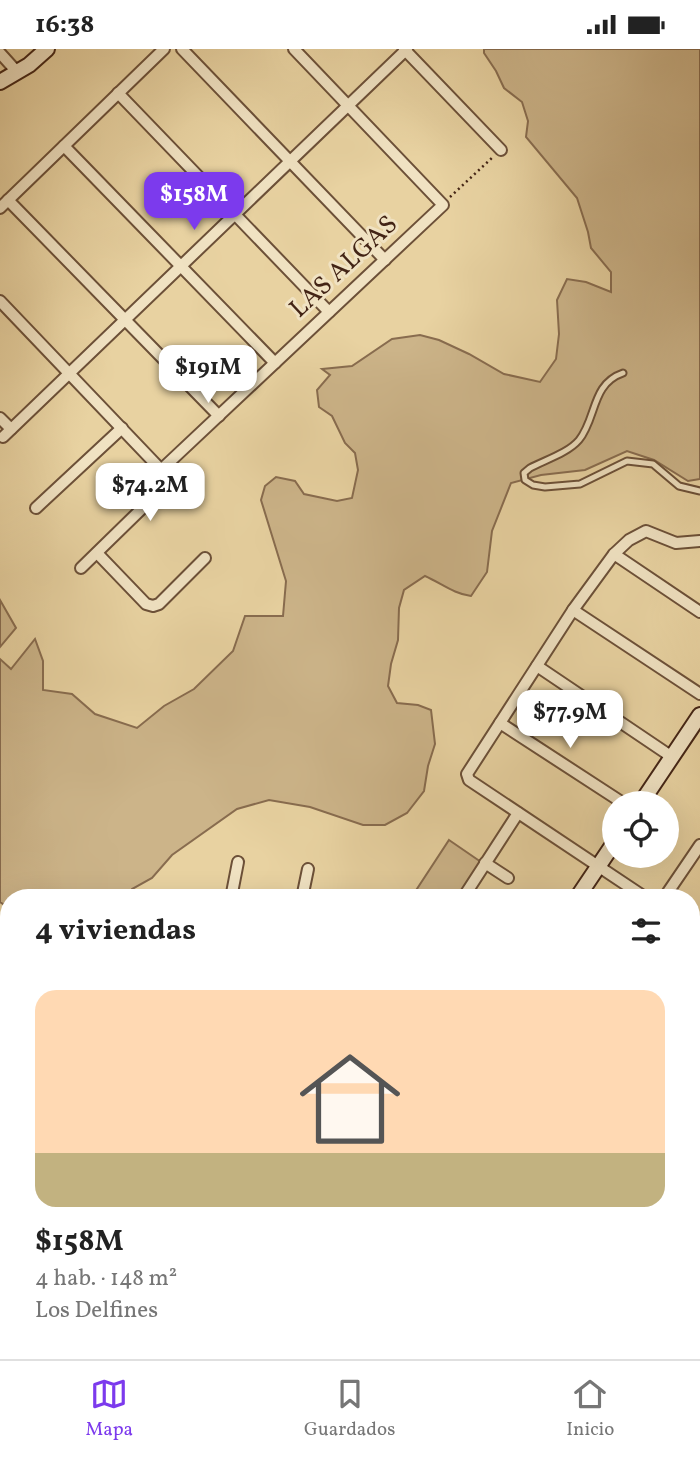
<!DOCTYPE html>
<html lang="es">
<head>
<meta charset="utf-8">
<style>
  :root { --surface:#fff; --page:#f6f6f6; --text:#222; --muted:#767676; --line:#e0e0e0; --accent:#7c3aed }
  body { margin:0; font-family:Vollkorn,serif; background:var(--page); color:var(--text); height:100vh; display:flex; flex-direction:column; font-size:26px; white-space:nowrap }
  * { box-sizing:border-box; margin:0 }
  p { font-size:23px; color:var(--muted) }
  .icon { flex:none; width:38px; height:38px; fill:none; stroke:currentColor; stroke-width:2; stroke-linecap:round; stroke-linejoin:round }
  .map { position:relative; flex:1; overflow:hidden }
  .sheet { position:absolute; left:0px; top:840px; width:700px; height:471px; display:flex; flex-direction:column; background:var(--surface); border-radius:28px 28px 0 0; box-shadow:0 7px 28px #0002 }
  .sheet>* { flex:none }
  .buttons { position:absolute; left:602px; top:742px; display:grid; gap:14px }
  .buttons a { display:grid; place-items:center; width:77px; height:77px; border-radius:50%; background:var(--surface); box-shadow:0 7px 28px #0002; font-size:35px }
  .price { position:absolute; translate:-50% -60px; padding:0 16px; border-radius:14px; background:#fff; color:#222; font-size:23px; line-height:46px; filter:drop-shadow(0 2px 4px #0008) }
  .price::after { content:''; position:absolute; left:50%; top:42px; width:21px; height:16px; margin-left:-10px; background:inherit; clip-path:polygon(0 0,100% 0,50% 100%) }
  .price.on { background:var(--accent); color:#fff }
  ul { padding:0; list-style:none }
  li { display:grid; align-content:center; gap:14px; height:371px; padding:0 35px }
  li span { display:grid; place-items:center; height:217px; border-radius:21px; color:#555 }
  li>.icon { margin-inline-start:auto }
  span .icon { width:126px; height:126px; fill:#fffc; stroke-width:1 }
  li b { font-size:30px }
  h2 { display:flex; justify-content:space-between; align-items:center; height:84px; padding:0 35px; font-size:30px }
  .status { display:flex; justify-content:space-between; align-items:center; height:49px; padding:0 35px; background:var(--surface); direction:ltr }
  .status svg { height:19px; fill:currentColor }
  .tab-bar { display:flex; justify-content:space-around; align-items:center; height:98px; border-top:2px solid var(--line); background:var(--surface); font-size:19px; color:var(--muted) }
  .tab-bar a { display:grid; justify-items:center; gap:4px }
  .tab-bar .on { color:var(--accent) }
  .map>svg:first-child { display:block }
</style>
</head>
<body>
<div class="status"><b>16:38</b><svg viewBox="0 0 49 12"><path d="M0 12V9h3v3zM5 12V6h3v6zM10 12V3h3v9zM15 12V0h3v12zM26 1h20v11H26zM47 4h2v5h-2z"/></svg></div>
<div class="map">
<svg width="700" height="1310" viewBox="0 0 700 1310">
  <rect width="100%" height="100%" fill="#e8d2a1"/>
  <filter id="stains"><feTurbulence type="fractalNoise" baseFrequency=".00286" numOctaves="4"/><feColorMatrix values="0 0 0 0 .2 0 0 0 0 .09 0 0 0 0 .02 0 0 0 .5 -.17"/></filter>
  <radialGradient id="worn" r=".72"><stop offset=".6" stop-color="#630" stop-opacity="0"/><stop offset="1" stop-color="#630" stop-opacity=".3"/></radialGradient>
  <!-- green -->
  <g fill="#ccb489" stroke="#886c4f" stroke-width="2">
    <path d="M484 0H700V430L688 432 654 411 627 402 585 421 541 426 511 434 492 482 487 523 471 547C454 545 441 534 425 527L404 541 399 559 398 591 391 615 388 637 397 654 418 656 431 661 435 695 428 717 424 742 407 764 385 776H363L310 758 269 751 237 760 172 806 152 829 132 840 125 849H9V859L0 853V610L11 620 35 590 43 612V641L72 645 95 665 137 679 164 657 194 640 233 602 245 567H283L286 532 261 451 265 437 276 428 295 432 304 445 337 452 352 449 358 421 355 404 345 394 332 367 319 358 317 341 330 326 322 320 352 317 392 290 420 286 439 291 469 305 504 325 540 333 556 310 559 285 557 251 567 230 586 233 611 243V223L591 199 588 183 577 149 526 88 528 72 522 53 504 39 496 22 484 4Z"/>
    <path d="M0 551 16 579 0 598Z"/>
    <path d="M449 791 481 813 458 849H411Z"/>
    <path d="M700 931V1310H0V1139L9 1149V1302H691V945Z"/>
  </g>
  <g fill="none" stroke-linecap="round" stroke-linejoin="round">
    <defs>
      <path id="lane" d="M623 324C591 335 597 369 579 391 568 404 545 411 530 419L524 424 525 431 533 436 545 438 580 435 627 412 653 415 679 437 700 442"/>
      <g id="street">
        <path d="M182 0 385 211"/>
        <path d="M404 0 501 101"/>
        <path d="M0 4 18 24"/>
        <path d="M118 44 329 263"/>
        <path d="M64 97 275 314"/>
        <path d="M8 151 219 367"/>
        <path d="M0 159 164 0"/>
        <path d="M0 252 168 428 165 437 81 519"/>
        <path d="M0 369 11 380"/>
        <path d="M3 388 407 0"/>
        <path d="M162 420 443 156 294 0"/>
        <path d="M36 459 122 379"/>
        <path d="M97 504 146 555 153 557 159 555 205 509"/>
        <path d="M614 505 700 563"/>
        <path d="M573 561 700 645"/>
        <path d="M537 617 672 708"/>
        <path d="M500 674 623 754"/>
        <path d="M485 814 508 829"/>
        <path d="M534 847 537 849"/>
        <path d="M231 849 238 813"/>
        <path d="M302 849 308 820"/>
        <path d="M463 849 518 764"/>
        <path d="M646 849 469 731 467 725 573 561 614 505 629 491 646 482 676 494 700 492"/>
        <path d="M664 849 700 796"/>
        <path d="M691 879 700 885"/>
        <path d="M9 1070 4 1085 9 1097"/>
      </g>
      <g id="secondary">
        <path d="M0 33 29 16 47 0"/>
        <path d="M641 754 700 666"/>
        <path d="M577 849 614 794"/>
        <path d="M0 881 9 887"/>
      </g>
    </defs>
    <!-- lane casing -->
    <use href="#lane" stroke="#6c5038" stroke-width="9"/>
    <!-- street casing -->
    <use href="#street" stroke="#6c5038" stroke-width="14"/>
    <!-- secondary casing -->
    <use href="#secondary" stroke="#432415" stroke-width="18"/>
    <!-- path -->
    <path stroke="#432415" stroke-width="2.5" stroke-dasharray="2 3.5" stroke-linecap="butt" d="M450 148 494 107"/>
    <!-- lane -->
    <use href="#lane" stroke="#f0e2c2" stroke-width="5"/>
    <!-- street -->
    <use href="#street" stroke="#f0e2c2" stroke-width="10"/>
    <!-- secondary -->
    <use href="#secondary" stroke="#f0e2c2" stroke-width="14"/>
  </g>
  <g text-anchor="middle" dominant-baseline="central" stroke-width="6" stroke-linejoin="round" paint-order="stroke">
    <!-- street labels -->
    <g font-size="26" fill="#432415" stroke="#f0e2c2">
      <text transform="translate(344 218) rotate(-43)">LAS ALGAS</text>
    </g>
  </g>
  <rect width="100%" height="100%" filter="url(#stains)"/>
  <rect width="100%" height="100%" fill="url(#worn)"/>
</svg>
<div class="buttons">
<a><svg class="icon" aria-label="locate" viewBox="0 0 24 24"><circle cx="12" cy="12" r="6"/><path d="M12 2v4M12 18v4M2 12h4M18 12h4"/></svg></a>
</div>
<b class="price on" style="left:194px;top:183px">$158M</b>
<b class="price" style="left:208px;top:356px">$191M</b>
<b class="price" style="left:150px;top:474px">$74.2M</b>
<b class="price" style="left:570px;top:701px">$77.9M</b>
<section class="sheet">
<h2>4 viviendas<svg class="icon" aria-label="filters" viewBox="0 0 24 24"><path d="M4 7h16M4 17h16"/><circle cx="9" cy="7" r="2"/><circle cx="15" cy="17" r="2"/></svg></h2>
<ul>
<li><span style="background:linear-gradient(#ffd9b3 75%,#c2b280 0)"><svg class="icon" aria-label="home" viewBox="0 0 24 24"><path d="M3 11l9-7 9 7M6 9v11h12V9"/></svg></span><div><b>$158M</b><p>4 hab. · 148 m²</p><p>Los Delfines</p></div></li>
</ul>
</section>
</div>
<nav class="tab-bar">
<a class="on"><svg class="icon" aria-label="map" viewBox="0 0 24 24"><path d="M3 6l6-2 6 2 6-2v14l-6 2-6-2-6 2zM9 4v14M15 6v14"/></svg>Mapa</a>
<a><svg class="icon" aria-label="saved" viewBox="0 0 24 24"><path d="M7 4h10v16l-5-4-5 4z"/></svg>Guardados</a>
<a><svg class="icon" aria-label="home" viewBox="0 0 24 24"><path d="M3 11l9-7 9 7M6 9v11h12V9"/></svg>Inicio</a>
</nav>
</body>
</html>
